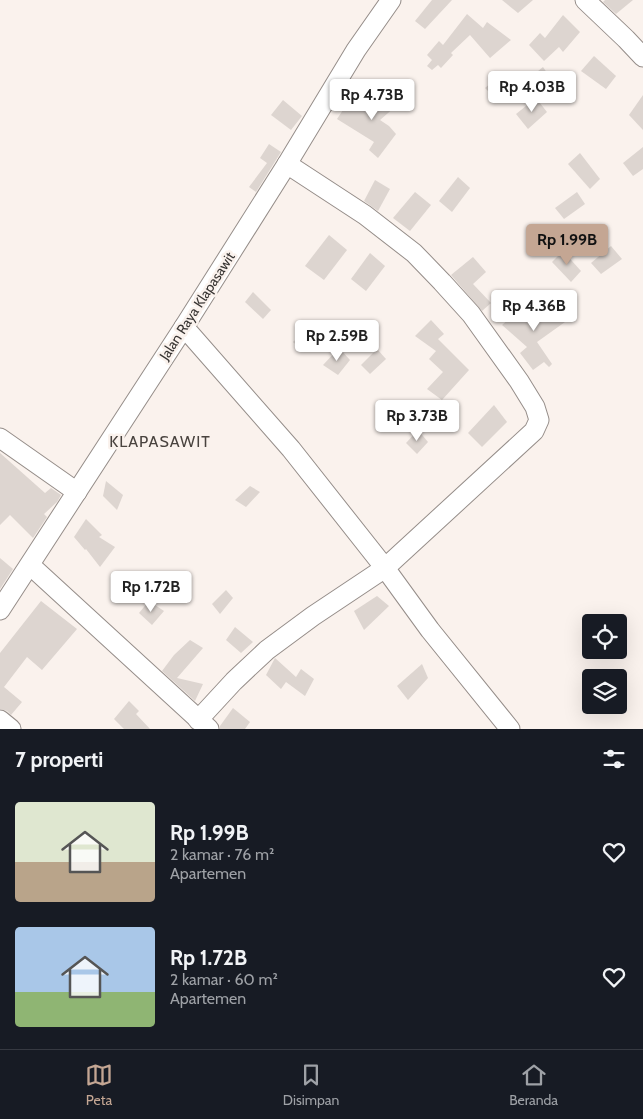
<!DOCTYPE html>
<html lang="id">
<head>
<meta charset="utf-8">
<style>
  :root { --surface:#171b24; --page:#242831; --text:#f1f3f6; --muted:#9ea1a6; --line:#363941; --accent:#c4a693 }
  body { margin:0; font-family:Cabin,sans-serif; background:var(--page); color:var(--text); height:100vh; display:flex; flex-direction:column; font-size:19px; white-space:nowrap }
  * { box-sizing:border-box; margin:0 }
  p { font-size:16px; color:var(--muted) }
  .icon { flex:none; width:28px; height:28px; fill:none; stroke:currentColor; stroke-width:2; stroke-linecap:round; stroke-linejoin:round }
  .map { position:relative; height:729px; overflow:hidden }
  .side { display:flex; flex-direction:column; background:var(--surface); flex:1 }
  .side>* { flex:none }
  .fabs { position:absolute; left:582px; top:614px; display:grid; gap:10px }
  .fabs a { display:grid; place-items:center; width:45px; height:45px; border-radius:5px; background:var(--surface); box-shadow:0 5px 20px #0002; font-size:25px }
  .price { position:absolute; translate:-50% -42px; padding:0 11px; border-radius:5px; background:#fff; color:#222; font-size:16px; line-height:32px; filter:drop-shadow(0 1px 2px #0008) }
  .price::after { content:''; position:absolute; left:50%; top:30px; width:15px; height:11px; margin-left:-8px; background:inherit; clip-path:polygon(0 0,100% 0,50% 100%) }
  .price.selected { background:var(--accent); color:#111 }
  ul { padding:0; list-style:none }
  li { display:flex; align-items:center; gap:15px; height:125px; padding:0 15px }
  li span { display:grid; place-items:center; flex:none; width:140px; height:100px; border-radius:5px; color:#555 }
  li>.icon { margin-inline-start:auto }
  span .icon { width:60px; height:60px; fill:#fffc; stroke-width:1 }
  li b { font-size:21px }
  h2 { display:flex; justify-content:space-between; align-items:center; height:60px; padding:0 15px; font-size:21px }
  .tabs { display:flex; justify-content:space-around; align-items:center; height:70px; border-top:1px solid var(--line); background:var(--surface); font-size:14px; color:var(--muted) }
  .tabs a { display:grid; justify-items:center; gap:2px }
  .tabs .selected { color:var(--accent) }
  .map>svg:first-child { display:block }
</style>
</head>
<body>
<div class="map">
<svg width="643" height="729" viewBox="0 0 643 729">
  <rect width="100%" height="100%" fill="#faf2ed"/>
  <!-- building -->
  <g fill="#ddd5d0">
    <path d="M432 0H452L425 29 415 21Z"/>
    <path d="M502 0H533L518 13Z"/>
    <path d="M605 0H633L616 14 603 2Z"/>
    <path d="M467 14 483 28 487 22 511 40 490 58 470 35 451 53 453 55 441 68 438 65 432 70 427 66 432 60 427 55 439 41 443 45Z"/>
    <path d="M563 15 580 32 563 52 559 47 544 61 529 45 540 33 545 38Z"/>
    <path d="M594 56 616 76 606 89 581 71Z"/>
    <path d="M543 67 552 80 530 95 522 84Z"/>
    <path d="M505 71 514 82 495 98 485 88Z"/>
    <path d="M390 91 403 100 380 120 389 126 396 134 378 158 369 150 374 142 337 119 351 98 368 111Z"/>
    <path d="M643 95V130L629 115Z"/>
    <path d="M536 98 547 112 528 129 516 114Z"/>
    <path d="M283 100 302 116 291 130 271 115Z"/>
    <path d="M269 144 281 152 256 192 249 187 267 163 260 158Z"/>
    <path d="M643 147V169L633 176 623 163Z"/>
    <path d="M580 153 600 179 590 189 568 164Z"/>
    <path d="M458 177 470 188 452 212 439 201Z"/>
    <path d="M375 180 390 189 378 211 364 201Z"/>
    <path d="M415 192 431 205 410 231 393 218Z"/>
    <path d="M577 192 585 204 564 219 555 208Z"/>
    <path d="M329 235 347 250 324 280 305 266Z"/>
    <path d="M611 246 622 259 601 274 591 263Z"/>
    <path d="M563 251 581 271 571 282 552 262Z"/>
    <path d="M370 253 385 266 366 291 351 279Z"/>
    <path d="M473 257 486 272 473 284 491 303 482 311 451 275Z"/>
    <path d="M253 292 271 310 263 319 245 302Z"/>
    <path d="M551 304 565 322 537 342 552 364 549 367 544 362 533 370 520 353 527 347 502 325 524 306 534 317Z"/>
    <path d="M431 320 444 334 438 339 469 370 442 400 427 389 443 372 429 359 436 351 415 336Z"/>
    <path d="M310 326 320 336 304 352 293 342Z"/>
    <path d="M339 348 350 360 338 375 323 365Z"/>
    <path d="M377 349 386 359 370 374 361 365Z"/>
    <path d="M494 405 507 422 482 447 468 433Z"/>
    <path d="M418 430 428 442 417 454 406 443Z"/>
    <path d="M0 453 45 493 51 488 61 495 57 502 44 514 47 517 33 538 10 515 0 525Z"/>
    <path d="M106 481 123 495 117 510 103 496Z"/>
    <path d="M250 486 260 492 246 507 235 500Z"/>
    <path d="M86 519 102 535 99 537 115 547 100 567 86 549 85 550 74 537Z"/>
    <path d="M0 558 13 569 0 589Z"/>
    <path d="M226 590 233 598 220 614 212 604Z"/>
    <path d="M377 596 389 606 364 630 354 611Z"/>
    <path d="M41 601 77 629 42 670 27 657 4 687 22 702 11 715 7 711 0 709V653Z"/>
    <path d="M149 601 164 611 152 625 139 613Z"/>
    <path d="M235 627 253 642 241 653 226 640Z"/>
    <path d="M190 640 203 648 177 678 203 684 195 701 162 671 174 655Z"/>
    <path d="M275 658 296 677 301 669 314 679 305 696 286 682 281 689 266 675Z"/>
    <path d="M422 664 428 678 408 700 397 686Z"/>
    <path d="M129 701 139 711 136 714 150 729H124L114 719Z"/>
    <path d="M233 708 250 722 245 729H220V726Z"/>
  </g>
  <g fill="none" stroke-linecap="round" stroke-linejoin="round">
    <defs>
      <g id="minor">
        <path d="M585 0 626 39 643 57"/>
        <path d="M184 327 291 449 385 568 430 630 510 729"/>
        <path d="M0 438 77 492"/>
        <path d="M30 565 209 729"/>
        <path d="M0 610 184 327 287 164 356 50 391 0"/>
        <path d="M0 720 11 729"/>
        <path d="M198 720 234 681 267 650 313 616 385 568 534 431 539 420 535 407 519 381 471 314 442 282 414 253 365 215 287 164"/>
      </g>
    </defs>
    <!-- minor casing -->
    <use href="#minor" stroke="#958d89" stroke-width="21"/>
    <!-- minor -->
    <use href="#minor" stroke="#fff" stroke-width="19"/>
  </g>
  <g text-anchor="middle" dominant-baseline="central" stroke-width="5" stroke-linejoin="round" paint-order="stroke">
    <!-- street labels -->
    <g font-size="14" fill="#373432" stroke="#faf2ed">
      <text transform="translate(197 306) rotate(-57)">Jalan Raya Klapasawit</text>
    </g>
    <!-- quarter labels -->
    <g font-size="16" letter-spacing="1" fill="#49433f" stroke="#faf2ed">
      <text x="160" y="441">KLAPASAWIT</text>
    </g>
  </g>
</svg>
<div class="fabs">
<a><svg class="icon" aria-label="locate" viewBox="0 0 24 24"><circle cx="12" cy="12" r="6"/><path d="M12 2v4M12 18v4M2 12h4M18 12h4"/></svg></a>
<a><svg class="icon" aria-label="layers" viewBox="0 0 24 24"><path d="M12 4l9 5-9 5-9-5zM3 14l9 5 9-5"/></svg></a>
</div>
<b class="price" style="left:532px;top:113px">Rp 4.03B</b>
<b class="price" style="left:372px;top:121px">Rp 4.73B</b>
<b class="price selected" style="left:567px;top:266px">Rp 1.99B</b>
<b class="price" style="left:534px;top:332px">Rp 4.36B</b>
<b class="price" style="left:337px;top:362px">Rp 2.59B</b>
<b class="price" style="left:417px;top:442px">Rp 3.73B</b>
<b class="price" style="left:151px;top:613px">Rp 1.72B</b>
</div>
<section class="side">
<h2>7 properti<svg class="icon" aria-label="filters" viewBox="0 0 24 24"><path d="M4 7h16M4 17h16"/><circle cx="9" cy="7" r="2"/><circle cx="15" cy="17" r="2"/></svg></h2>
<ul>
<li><span style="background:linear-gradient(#dfe7d0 60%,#b9a48a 0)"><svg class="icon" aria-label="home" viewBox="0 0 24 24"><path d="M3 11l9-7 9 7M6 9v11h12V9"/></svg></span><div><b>Rp 1.99B</b><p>2 kamar · 76 m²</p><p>Apartemen</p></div><svg class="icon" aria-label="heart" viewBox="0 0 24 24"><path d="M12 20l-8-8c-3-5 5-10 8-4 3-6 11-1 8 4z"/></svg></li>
<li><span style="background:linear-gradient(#a9c7e8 65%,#8fb573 0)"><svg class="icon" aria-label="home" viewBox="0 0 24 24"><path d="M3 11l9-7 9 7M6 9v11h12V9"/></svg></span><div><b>Rp 1.72B</b><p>2 kamar · 60 m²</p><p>Apartemen</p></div><svg class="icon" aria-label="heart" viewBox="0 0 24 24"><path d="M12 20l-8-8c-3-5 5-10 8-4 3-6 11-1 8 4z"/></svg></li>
</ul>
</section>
<nav class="tabs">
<a class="selected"><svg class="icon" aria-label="map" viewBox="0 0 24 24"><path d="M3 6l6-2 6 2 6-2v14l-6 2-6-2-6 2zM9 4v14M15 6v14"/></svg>Peta</a>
<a><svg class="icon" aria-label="saved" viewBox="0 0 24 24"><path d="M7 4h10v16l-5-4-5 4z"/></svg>Disimpan</a>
<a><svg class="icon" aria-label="home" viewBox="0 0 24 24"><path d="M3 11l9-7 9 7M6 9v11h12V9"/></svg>Beranda</a>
</nav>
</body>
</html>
